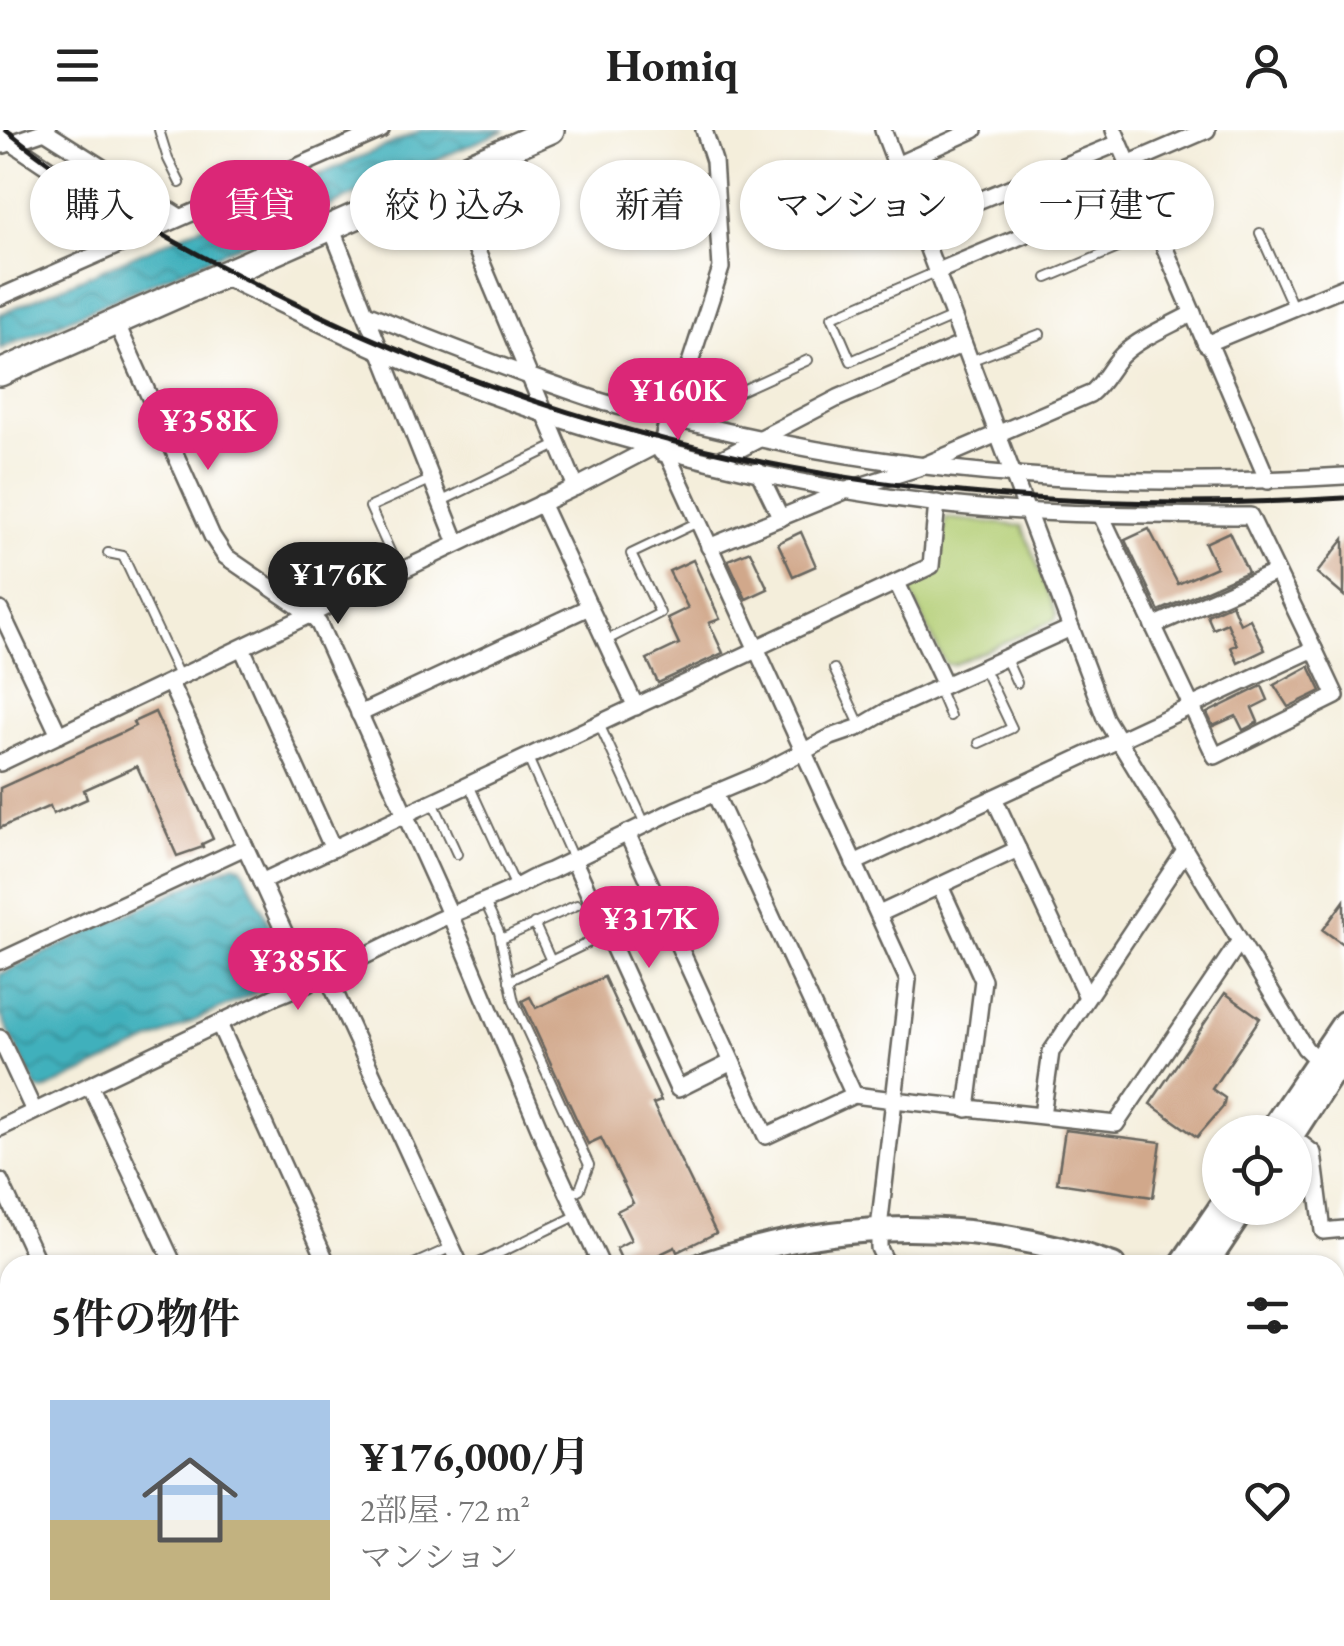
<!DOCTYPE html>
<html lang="ja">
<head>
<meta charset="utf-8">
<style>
  :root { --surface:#fff; --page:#f2f2f2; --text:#222; --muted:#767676; --accent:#db2777 }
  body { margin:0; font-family:"EB Garamond","Noto Serif JP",serif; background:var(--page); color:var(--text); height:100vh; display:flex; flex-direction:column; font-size:38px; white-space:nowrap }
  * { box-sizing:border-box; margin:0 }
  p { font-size:32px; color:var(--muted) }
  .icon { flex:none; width:55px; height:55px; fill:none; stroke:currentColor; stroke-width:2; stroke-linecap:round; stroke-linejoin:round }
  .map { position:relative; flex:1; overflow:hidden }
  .sheet { position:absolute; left:0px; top:1125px; width:1345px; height:392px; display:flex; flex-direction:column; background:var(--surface); border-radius:30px 30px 0 0; box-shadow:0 2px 8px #0004 }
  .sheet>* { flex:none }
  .guide { position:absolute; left:30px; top:30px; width:1285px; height:90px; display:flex; gap:20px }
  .buttons { position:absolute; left:1202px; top:985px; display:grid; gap:20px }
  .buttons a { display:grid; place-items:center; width:110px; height:110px; border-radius:50%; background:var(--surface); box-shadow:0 2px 8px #0004; font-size:50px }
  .price { position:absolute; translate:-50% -85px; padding:0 22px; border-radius:35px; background:var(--accent); color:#fff; font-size:32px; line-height:65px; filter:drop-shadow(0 2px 5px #0008) }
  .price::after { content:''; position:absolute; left:50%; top:60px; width:30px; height:22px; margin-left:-15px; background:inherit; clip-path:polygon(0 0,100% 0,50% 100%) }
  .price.selected { background:#222; color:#fff }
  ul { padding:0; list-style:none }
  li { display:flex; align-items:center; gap:30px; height:250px; padding:0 50px }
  li span { display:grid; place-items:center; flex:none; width:280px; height:200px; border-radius:0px; color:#555 }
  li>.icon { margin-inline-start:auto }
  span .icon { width:120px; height:120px; fill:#fffc; stroke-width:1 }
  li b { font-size:42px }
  h2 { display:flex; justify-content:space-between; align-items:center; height:120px; padding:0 50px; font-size:42px }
  .chip { padding:0 35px; border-radius:45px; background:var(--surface); box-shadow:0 2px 8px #0004; font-size:35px; line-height:90px }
  .chip.selected { background:var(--accent); color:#fff }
  header { display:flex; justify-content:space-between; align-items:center; height:130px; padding:0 50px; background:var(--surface); font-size:45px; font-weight:700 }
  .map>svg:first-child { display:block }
</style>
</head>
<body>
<header><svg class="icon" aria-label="menu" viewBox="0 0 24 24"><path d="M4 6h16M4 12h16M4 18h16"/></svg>Homiq<svg class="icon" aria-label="person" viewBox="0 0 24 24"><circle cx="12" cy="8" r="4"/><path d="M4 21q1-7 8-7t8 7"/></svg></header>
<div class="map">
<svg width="1344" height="1516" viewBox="0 0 1344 1516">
  <defs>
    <pattern id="water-waves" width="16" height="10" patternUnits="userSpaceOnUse" patternTransform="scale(2.5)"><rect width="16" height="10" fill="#41b0bc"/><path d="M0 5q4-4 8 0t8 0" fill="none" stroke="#368e98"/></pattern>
  </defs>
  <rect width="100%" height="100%" fill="#fff"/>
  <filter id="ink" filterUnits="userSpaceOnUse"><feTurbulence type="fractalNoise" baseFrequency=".01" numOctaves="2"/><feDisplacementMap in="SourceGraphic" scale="20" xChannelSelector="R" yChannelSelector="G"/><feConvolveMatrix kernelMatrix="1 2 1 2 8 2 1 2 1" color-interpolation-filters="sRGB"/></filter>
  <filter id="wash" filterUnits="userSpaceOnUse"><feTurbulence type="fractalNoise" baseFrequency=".0048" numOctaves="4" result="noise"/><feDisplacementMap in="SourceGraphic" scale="40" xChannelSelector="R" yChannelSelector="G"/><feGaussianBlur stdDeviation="2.25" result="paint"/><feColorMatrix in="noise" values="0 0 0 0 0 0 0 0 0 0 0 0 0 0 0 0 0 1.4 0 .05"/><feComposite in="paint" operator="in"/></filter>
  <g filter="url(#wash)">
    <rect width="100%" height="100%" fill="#f4eedb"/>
    <!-- park -->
    <path fill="#b2cd73" stroke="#677448" stroke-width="2.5" d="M946 388 1022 396 1057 485 1055 490 953 535 945 534 910 461 912 455 938 442Z"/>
    <!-- water -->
    <g fill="url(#water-waves)" stroke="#2e666c" stroke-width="2.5">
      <path d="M422 0H505L0 219V184Z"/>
      <path d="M234 734 242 736 291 840 289 847 43 961 37 959 0 884V844Z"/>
    </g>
    <g id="blocks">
      <!-- building -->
      <g fill="#d1a88b">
        <path d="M1149 399 1178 454 1216 437 1205 413 1229 402 1248 442 1159 481 1125 410Z"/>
        <path d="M801 402 816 436 793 446 778 413Z"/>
        <path d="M1344 409V466L1317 443Z"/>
        <path d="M750 421 768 459 746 469 728 430Z"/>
        <path d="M693 430 720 489 709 493 723 523 658 553 647 529 679 514 667 488 688 478 669 441Z"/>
        <path d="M1232 474 1240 494 1250 489 1265 520 1238 533 1231 517 1237 515 1227 493 1213 499 1207 485Z"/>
        <path d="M1309 536 1321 561 1288 577 1274 555Z"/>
        <path d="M1262 556 1268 570 1252 578 1258 592 1243 600 1236 586 1213 596 1207 583Z"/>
        <path d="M155 582 213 709 202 714 203 717 177 726 137 636 84 660 87 669 53 684 50 676 0 698V658L121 603 135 596 133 592Z"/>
        <path d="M1344 771V815L1323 800Z"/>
        <path d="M604 847 661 971 653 974 716 1103 677 1122 675 1117 637 1135H624L616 1118 631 1110 617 1081 633 1073 601 1008 588 1014 522 871 530 867 536 878Z"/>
        <path d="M1225 863 1260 888 1212 959 1225 968 1223 977 1197 1007 1150 974Z"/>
        <path d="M1065 1000 1161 1012 1153 1067 1057 1053Z"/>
      </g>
    </g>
  </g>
  <g filter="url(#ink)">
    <use href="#blocks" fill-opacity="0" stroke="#68665f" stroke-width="2.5"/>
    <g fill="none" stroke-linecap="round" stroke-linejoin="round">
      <defs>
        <g id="lane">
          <path d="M159 0 168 29 180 53"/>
          <path d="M1260 103 1293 177"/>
          <path d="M936 142 832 187 851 231 953 187"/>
          <path d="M1047 148 1158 101"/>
          <path d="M970 231 1040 204"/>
          <path d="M681 288 808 230"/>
          <path d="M442 371 557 315"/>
          <path d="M108 423 123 426 180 548"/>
          <path d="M393 428 370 377 430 350"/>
          <path d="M605 511 660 483 631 424 698 392"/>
          <path d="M1005 527 1017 553"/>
          <path d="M834 539 861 597"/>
          <path d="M938 558 950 586"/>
          <path d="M599 594 646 696"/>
          <path d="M979 613 1012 598 983 537"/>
          <path d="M528 628 573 729"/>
          <path d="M469 655 515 755"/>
          <path d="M433 672 457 724"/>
          <path d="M484 770 499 802 514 872 589 1035 580 1059 569 1065"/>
          <path d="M534 793 551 831"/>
          <path d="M501 809 577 775"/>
          <path d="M509 851 592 811"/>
          <path d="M412 1135 452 1117"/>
          <path d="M475 1135 578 1085"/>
          <path d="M405 1508 409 1516"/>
          <path d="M542 1508 546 1516"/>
        </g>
        <g id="street">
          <path d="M43 0 180 87"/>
          <path d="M883 0 1105 588 1305 918 1318 931"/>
          <path d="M1114 0 1206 214 1344 157"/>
          <path d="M0 5 143 101"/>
          <path d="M4 15 48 0"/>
          <path d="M1128 34 1207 0"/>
          <path d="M896 35 974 0"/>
          <path d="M450 45 473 100 469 102 576 357"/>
          <path d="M919 95 1119 13"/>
          <path d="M331 97 457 413"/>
          <path d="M936 142 1138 57"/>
          <path d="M222 146C274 171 326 197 380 221 552 296 753 352 940 374 1043 386 1146 385 1250 386L1314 519"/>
          <path d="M0 167 381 0"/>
          <path d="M366 183C443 214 521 245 600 271 631 281 664 286 696 294 910 347 1124 360 1344 346"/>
          <path d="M116 192 212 406 225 426 311 485 319 494 446 775 550 1024 601 1135"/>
          <path d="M1209 213 1268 351"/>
          <path d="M672 288 721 138 714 31 704 0"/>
          <path d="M666 321 908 850 894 970 1116 994 1239 812"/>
          <path d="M715 332 838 268 963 214"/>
          <path d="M758 341 781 388"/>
          <path d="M541 373 636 577"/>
          <path d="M709 417 850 359 918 338 1090 264C1104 253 1110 237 1122 225 1141 207 1170 196 1193 183"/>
          <path d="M897 453 945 555"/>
          <path d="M0 480 59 605"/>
          <path d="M1153 496 1276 442"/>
          <path d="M242 518 333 719"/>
          <path d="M756 518 931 436 937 373"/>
          <path d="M170 553 308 854"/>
          <path d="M359 584 589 477"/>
          <path d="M0 633 576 357 653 317"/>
          <path d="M715 664 854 965"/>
          <path d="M994 668 1087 867"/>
          <path d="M627 703 766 1006 854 965 894 970 879 1098V1118L887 1135"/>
          <path d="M573 729 678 959 732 932"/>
          <path d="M854 733 1314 519 1336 566 1215 626 1101 385"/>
          <path d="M261 752 756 520"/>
          <path d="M940 756 983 850 967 979"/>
          <path d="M879 784 1018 719"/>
          <path d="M0 831 245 717"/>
          <path d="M326 843 460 1135"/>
          <path d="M219 894 328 1135"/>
          <path d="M0 908 34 981"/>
          <path d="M90 955 174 1135"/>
          <path d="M1042 985 1051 922 1185 721"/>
          <path d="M0 998 274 867C330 845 382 817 436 791 460 780 485 772 508 761 523 754 534 746 550 741L675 680 758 645 831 607 860 597 887 581 1071 498"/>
          <path d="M1295 1009 1313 1023 1323 1101 1344 1099"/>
          <path d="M0 1051 39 1135"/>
          <path d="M0 1213 10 1209"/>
          <path d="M1335 1317 1344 1327"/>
          <path d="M0 1321 10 1316"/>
          <path d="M0 1375 10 1397"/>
          <path d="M1335 1492 1344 1502"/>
          <path d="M208 1508 212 1516"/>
          <path d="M352 1508 356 1516"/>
          <path d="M498 1508 502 1516"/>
          <path d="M632 1508 636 1516"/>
          <path d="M805 1508 816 1516"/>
          <path d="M1173 1508 1181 1516"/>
          <path d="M150 1516 168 1508"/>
          <path d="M652 1516 670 1508"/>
          <path d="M771 1516 777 1508"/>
          <path d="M1051 1516 1061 1508"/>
          <path d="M1260 1516 1270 1508"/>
        </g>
        <g id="secondary">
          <path d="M664 320 672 288"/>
          <path d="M1270 1002 1344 893"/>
          <path d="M1294 1002 1344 925"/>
          <path d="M701 1135C837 1088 977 1086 1113 1135"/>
          <path d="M1181 1135 1220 1078"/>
          <path d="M1206 1135 1244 1078"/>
          <path d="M1335 1246 1344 1251"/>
          <path d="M0 1465 10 1461"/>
          <path d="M925 1516 931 1508"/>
          <path d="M946 1516 952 1508"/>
        </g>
        <path id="primary" d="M0 243 551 0"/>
      </defs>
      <!-- lane casing -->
      <use href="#lane" stroke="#68665f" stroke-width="12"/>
      <!-- street casing -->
      <use href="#street" stroke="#68665f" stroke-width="20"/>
      <!-- secondary casing -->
      <use href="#secondary" stroke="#68665f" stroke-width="28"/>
      <!-- primary casing -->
      <use href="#primary" stroke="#68665f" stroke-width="30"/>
      <!-- lane -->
      <use href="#lane" stroke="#fff" stroke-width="8"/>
      <!-- street -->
      <use href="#street" stroke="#fff" stroke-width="15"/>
      <!-- secondary -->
      <use href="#secondary" stroke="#fff" stroke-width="22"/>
      <!-- primary -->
      <use href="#primary" stroke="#fff" stroke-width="25"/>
      <!-- rail -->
      <path stroke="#1c1c1c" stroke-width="5" d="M6 0C86 65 177 115 269 161 614 333 961 392 1344 368"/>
    </g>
  </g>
</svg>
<div class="buttons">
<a><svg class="icon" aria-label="locate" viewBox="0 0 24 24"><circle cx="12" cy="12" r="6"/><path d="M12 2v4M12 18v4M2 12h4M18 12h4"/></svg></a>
</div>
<b class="price" style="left:678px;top:313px">¥160K</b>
<b class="price" style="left:208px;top:343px">¥358K</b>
<b class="price selected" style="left:338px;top:497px">¥176K</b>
<b class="price" style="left:649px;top:841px">¥317K</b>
<b class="price" style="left:298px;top:883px">¥385K</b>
<div class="guide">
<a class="chip">購入</a>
<a class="chip selected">賃貸</a>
<a class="chip">絞り込み</a>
<a class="chip">新着</a>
<a class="chip">マンション</a>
<a class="chip">一戸建て</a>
</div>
<section class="sheet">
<h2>5件の物件<svg class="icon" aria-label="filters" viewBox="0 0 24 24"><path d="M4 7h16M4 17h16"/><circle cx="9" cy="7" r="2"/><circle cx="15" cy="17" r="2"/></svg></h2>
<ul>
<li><span style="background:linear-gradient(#a9c7e8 60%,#c2b280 0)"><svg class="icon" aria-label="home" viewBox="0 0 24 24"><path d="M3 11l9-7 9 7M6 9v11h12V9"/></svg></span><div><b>¥176,000/月</b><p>2部屋 · 72 m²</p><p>マンション</p></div><svg class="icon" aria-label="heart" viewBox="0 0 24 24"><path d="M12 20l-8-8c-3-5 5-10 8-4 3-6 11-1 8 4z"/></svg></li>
</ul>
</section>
</div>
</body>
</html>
